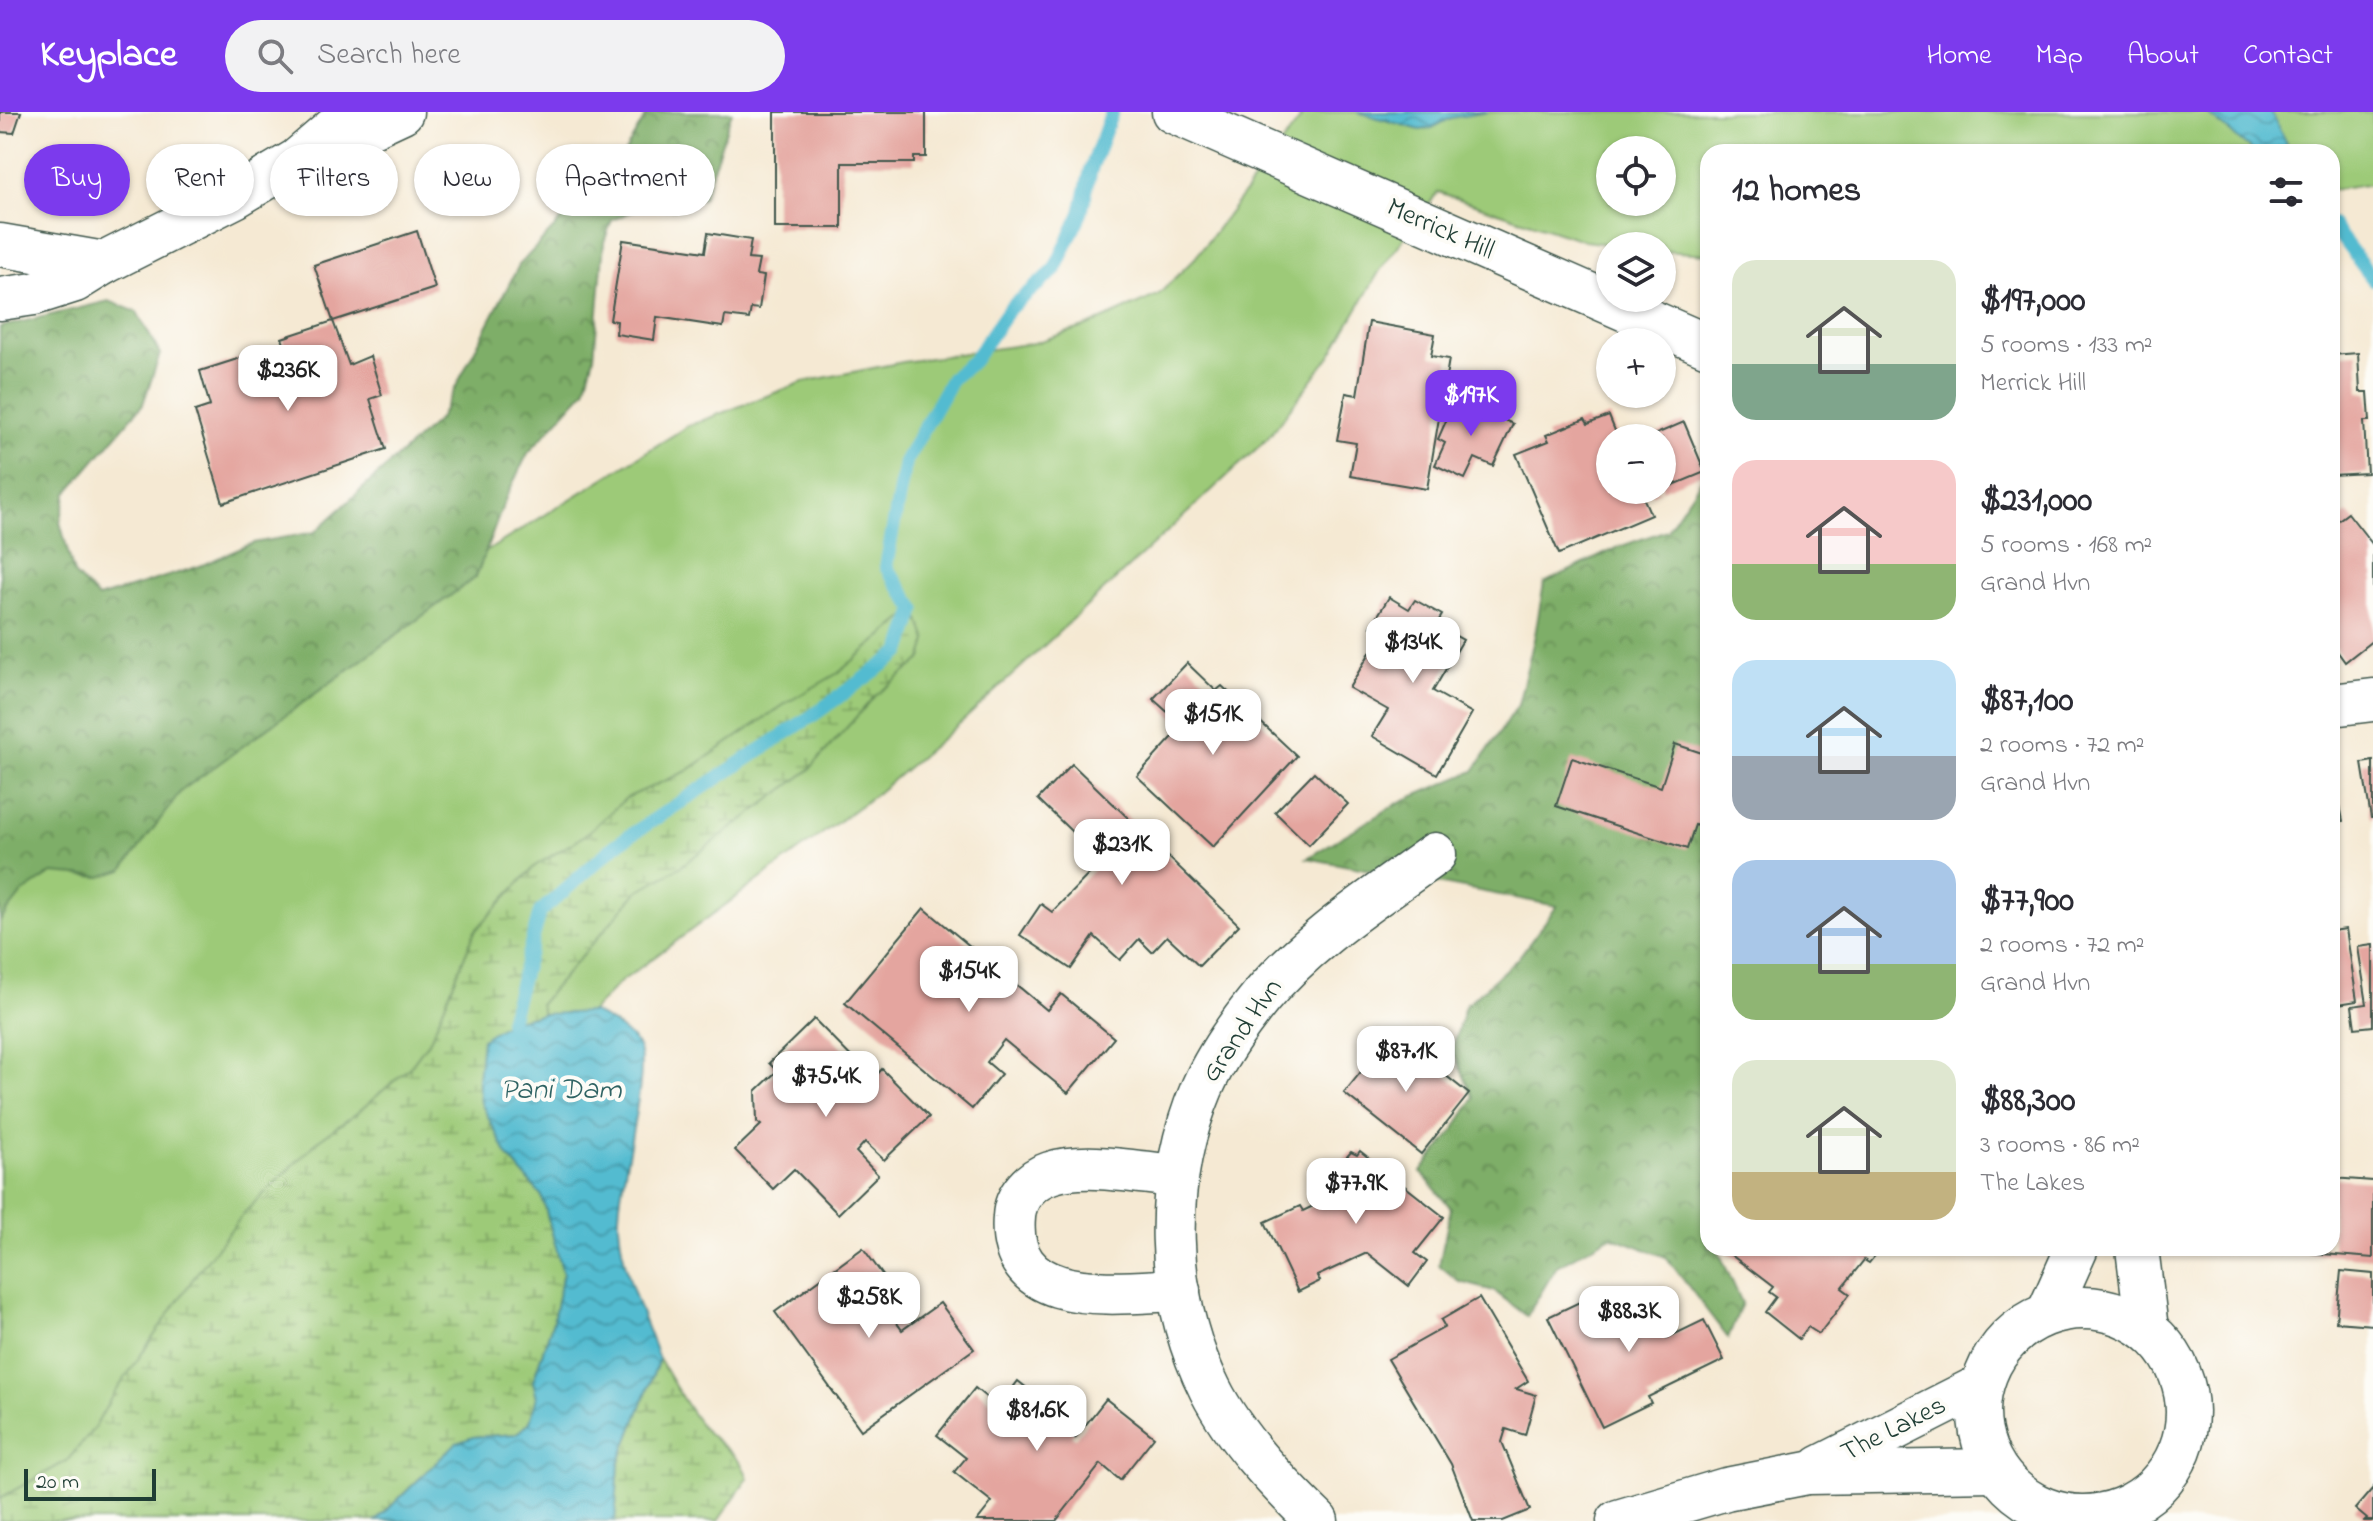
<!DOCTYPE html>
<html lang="en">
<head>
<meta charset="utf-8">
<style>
  :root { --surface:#fff; --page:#f2f2f3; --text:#2b2b33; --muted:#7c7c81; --accent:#7c3aed }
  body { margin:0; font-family:"Indie Flower",sans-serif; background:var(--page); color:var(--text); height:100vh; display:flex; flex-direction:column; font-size:30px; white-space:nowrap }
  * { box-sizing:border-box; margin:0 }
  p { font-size:26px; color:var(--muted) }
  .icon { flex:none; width:44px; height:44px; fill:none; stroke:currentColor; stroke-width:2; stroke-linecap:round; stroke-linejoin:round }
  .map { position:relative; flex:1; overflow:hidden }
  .side { position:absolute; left:1700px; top:32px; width:640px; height:1112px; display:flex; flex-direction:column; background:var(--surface); border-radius:24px; box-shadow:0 2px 6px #0004 }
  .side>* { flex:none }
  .top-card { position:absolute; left:24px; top:32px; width:760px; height:72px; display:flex; gap:16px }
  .fabs { position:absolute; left:1596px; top:24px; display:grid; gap:16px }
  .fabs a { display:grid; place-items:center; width:80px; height:80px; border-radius:50%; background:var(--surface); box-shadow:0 2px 6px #0004; font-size:40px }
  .scale { position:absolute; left:24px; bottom:20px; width:132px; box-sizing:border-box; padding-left:8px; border:4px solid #1f3d34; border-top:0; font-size:22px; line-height:28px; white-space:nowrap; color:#1f3d34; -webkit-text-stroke:6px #fdfcf7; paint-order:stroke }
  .price { position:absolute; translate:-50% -68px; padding:0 18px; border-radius:16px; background:#fff; color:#222; font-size:26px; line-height:52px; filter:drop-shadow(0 2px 4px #0008) }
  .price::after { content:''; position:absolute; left:50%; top:48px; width:24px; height:18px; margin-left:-12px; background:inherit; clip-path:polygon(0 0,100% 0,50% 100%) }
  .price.current { background:var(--accent); color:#fff }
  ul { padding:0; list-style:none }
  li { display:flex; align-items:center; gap:24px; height:200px; padding:0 32px }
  li span { display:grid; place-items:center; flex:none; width:224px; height:160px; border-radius:24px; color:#555 }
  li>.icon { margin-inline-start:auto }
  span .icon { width:96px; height:96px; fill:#fffc; stroke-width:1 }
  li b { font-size:34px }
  h2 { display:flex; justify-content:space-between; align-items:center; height:96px; padding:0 32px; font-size:34px }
  .pill { padding:0 28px; border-radius:36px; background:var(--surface); box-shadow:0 2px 6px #0004; font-size:28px; line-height:72px }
  .pill.current { background:var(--accent); color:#fff }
  header { display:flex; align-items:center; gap:48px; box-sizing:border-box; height:112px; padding:0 40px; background:var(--accent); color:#fff }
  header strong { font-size:38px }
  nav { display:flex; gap:44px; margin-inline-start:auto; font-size:28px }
  .search { width:560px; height:72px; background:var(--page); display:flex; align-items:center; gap:20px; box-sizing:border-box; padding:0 28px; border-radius:44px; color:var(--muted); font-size:30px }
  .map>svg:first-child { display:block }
</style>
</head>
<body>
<header>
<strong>Keyplace</strong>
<div class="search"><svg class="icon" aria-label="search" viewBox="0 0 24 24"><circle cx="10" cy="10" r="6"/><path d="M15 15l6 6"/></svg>Search here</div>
<nav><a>Home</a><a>Map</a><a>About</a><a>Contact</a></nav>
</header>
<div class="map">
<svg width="2373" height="1409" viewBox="0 0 2373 1409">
  <defs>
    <pattern id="forest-crowns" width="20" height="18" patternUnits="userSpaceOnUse" patternTransform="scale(2)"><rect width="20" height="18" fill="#7eae68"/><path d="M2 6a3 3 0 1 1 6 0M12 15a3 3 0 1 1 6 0" fill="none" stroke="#678f56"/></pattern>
    <pattern id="wetland-marsh" width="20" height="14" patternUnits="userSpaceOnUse" patternTransform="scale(2)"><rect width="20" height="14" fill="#9dca78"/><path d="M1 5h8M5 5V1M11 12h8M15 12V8" fill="none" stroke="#7fa563"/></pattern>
    <pattern id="water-waves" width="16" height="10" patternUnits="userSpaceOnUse" patternTransform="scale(2)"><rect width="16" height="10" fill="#53bbd0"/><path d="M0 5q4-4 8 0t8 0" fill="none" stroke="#49a"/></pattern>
  </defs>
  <rect width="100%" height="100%" fill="#fdfcf7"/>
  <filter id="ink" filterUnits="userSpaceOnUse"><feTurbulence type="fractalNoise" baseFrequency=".0125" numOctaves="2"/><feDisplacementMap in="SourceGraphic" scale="16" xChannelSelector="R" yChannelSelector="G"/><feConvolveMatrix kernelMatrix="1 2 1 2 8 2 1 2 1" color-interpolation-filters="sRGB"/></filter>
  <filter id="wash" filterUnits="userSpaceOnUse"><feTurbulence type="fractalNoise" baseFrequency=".006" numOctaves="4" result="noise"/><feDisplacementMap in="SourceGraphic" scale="32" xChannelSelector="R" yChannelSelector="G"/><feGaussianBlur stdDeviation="1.8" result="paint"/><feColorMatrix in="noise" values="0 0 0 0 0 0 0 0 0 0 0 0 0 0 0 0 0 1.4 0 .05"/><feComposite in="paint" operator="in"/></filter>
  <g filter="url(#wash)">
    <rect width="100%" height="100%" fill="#f5e9d3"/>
    <!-- grass -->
    <path fill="#9dca78" stroke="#5e8456" stroke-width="2" fill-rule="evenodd" d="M1292 0H2373V72L2332 78V40H1708V142L1662 139V134H1622L1585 129 1438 80 1379 160 1330 244 1267 327 966 606 880 679 618 872 558 935 0 1409V727L479 444 688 314 803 270 903 250 1034 231 1090 213 1158 183 1195 146 1301 6ZM1610 38H1662V90H1610Z"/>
    <!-- forest -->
    <g fill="url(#forest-crowns)" stroke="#4e764e" stroke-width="2">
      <path d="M648 0H732L703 86 680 97H638L612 108 604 130 594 245 585 278 528 341 507 383 476 465 181 679 123 758 101 765 52 761 22 781 0 809V215L109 189 137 200 160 242 143 292 67 381 60 410 74 462 98 486 200 454 253 431 315 420 439 307 519 153 623 43Z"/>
      <path d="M1708 358V1136H1717L1742 1191 1728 1226 1666 1145 1611 1124 1557 1154 1527 1204 1494 1179 1460 1170 1439 1153 1451 1096 1421 1060 1452 1021 1474 986 1452 938 1465 894 1518 846 1557 794 1307 746 1400 690 1474 659 1518 593 1535 523 1544 471 1619 435 1667 418Z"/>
    </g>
    <!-- wetland -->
    <g fill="url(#wetland-marsh)" stroke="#5e8456" stroke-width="2">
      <path d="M915 497 927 528 922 547 874 585 808 659 680 755 638 779 540 892 543 902 510 909 507 1043 542 1084 563 1161 553 1209 533 1268 537 1285 530 1310 516 1322 473 1325 425 1361 376 1409H0V1386L67 1349 95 1315 110 1288 197 1161 244 1101 320 1027 357 1001 409 956 431 926 475 819 535 754 585 723 626 686 687 659 788 590 838 561Z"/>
      <path d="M659 1247C673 1270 686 1295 703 1316 719 1334 740 1342 748 1366L718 1409H615L619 1352Z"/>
    </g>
    <!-- water -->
    <g fill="url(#water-waves)" stroke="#397c82" stroke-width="2">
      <path d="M1357 0H1488L1451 6 1432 16 1420 18Z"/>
      <path d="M2205 0H2271L2290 40H2254Z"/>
      <path d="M593 900C609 909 626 917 637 933 653 956 616 1075 619 1113 622 1159 643 1204 659 1247L619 1352 615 1409H376L456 1331 473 1325 516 1322 530 1310 537 1285 533 1269 553 1209 563 1161 542 1084 507 1043 481 991 478 967 482 927 510 909 543 902Z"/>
    </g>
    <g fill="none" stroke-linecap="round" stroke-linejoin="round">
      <!-- stream -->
      <g stroke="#53bbd0" stroke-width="14">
        <path d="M2332 113 2373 167"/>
        <path d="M515 927 510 909 540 800 617 732 812 604 901 540 915 497 886 455 905 350 952 266 973 249 1010 196 1054 159 1081 101 1091 57 1112 0"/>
      </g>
    </g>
    <g id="blocks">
      <!-- building -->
      <g fill="#e4a59f">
        <path d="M0 0H21L14 21 0 20Z"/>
        <path d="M775 0H926V45H914V51H842V116H775Z"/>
        <path d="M417 119 435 176 333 209 314 153Z"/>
        <path d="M708 121 751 128 748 147 759 148 756 163 764 164 759 197 751 196 749 207 725 204 723 215 657 205 654 228 616 222 617 209 610 208 623 128 705 140Z"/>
        <path d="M333 209 349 253 370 244 382 283 370 287 386 337 223 391 195 299 210 294 200 259 284 232 282 226Z"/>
        <path d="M1369 210 1435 222 1431 244 1449 247 1427 377 1350 364 1356 331 1337 328 1346 281 1357 283Z"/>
        <path d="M2358 241 2360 280H2368L2370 309H2364L2367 361 2332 363V243Z"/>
        <path d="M1456 286 1513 312 1493 354 1475 346 1465 367 1435 353 1445 331 1438 327Z"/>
        <path d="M1609 304 1618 326H1610V378H1640L1651 403 1559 442 1516 342 1549 329 1546 323 1585 307 1588 312Z"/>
        <path d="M1684 310 1705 360 1652 382 1650 378H1662V326H1647Z"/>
        <path d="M2348 401 2373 433V528L2345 550 2332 532V413Z"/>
        <path d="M1389 485 1409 497 1415 488 1442 503 1436 513 1463 528 1433 579 1472 601 1437 662 1372 624 1388 598 1349 576 1371 539 1382 546 1392 528 1371 515Z"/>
        <path d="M1187 551 1216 579 1222 574 1297 644 1213 735 1137 664 1183 614 1153 587Z"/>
        <path d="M1675 632 1708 643V717L1695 713 1687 737 1556 694 1572 646 1661 675Z"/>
        <path d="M2373 649V706H2371L2362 651Z"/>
        <path d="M1072 652 1239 813 1199 854 1167 824 1152 840 1139 827 1120 848 1094 824 1071 857 1020 823 1041 792 1052 800 1102 749 1038 687Z"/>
        <path d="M2332 652 2343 709 2332 711Z"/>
        <path d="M1314 660 1348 692 1309 733 1275 700Z"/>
        <path d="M924 796 1047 898 1061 882 1114 926 1068 981 1004 928 987 950 1001 962 972 997 845 891Z"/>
        <path d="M2346 817 2357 889 2332 893V819Z"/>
        <path d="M2373 833V914L2355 916 2352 894 2367 892 2358 835Z"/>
        <path d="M814 907 873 967 882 957 929 1005 884 1048 865 1030 856 1040 878 1063 838 1102 794 1057 773 1077 735 1038 761 1013 757 1010 756 979 777 959 769 951Z"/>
        <path d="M1392 921 1469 982 1421 1042 1344 981Z"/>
        <path d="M1360 1039 1444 1105 1415 1141 1427 1150 1409 1174 1367 1141 1317 1164 1320 1169 1298 1180 1265 1110 1300 1094 1303 1099 1330 1086 1343 1070 1339 1066 1343 1061 1337 1056 1351 1040 1357 1043Z"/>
        <path d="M2332 1066 2373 1069V1146L2298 1140V1136H2332Z"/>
        <path d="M863 1136 892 1176 878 1185 902 1218 940 1191 974 1237 861 1318 775 1200Z"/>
        <path d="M1722 1136H1881L1869 1151 1864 1148 1842 1176 1850 1182 1819 1222 1808 1215 1799 1227 1765 1200 1776 1185 1769 1180 1773 1175Z"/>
        <path d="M2341 1159 2373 1162V1213L2336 1210Z"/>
        <path d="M1645 1180 1667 1226 1704 1208 1724 1248 1648 1285 1651 1291 1602 1315 1548 1205 1590 1185 1598 1202Z"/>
        <path d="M1479 1186 1528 1269 1516 1277 1536 1283 1525 1323 1506 1317 1502 1330 1530 1398 1503 1409H1473L1451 1352 1388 1247 1445 1215 1441 1208Z"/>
        <path d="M1018 1269 1077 1316 1071 1323 1075 1326 1106 1287 1154 1325 1120 1368 1101 1352 1056 1409H977L992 1390 954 1360 966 1346 937 1323 975 1276 998 1295Z"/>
        <path d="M2373 1376V1409H2365L2367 1407 2355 1397Z"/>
      </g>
    </g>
  </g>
  <g filter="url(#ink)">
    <use href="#blocks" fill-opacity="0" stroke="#3f574c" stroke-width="2"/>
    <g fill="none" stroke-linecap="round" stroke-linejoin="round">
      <defs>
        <g id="street">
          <path d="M1173 0 1708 234"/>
          <path d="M327 35 402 0"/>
          <path d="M0 133 104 151"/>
          <path d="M0 187 34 182 75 169 104 151 235 85 297 48 353 0"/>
          <path d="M2332 593 2373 588"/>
          <path d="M1177 1064C1139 1061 1086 1049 1050 1061 1031 1067 1015 1084 1014 1105 1006 1198 1117 1180 1179 1178"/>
          <path d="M2137 1136 2147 1217"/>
          <circle cx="2083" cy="1300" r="104"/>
          <path d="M2048 1201 2077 1136"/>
          <path d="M1820 1355 1980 1274"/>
          <path d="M1317 1409C1278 1371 1235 1327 1210 1277 1164 1185 1162 1070 1202 976 1216 944 1239 912 1261 885 1309 827 1375 786 1435 742"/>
          <path d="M1618 1409 1726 1377 1808 1361 1995 1358"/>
        </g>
      </defs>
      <!-- street casing -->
      <use href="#street" stroke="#3f574c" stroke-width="45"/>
      <!-- street -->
      <use href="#street" stroke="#fff" stroke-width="42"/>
    </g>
  </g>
  <g text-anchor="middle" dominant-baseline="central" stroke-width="8" stroke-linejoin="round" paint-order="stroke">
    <!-- street labels -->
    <g font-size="28" fill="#1f3d34" stroke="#fdfcf7">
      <text transform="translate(1440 118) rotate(24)">Merrick Hill</text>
      <text transform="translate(1243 919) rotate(-55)">Grand Hvn</text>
      <text transform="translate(1894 1318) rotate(-27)">The Lakes</text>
    </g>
    <!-- water labels -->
    <g font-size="30" font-style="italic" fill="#2f6363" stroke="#fdfcf7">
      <text x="561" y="979">Pani Dam</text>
    </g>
  </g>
</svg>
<div class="fabs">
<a><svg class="icon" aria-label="locate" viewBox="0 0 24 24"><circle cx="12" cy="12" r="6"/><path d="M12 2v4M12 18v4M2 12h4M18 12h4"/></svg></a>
<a><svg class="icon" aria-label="layers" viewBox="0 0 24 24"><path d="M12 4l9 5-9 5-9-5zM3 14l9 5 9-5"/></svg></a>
<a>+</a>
<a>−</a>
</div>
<div class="scale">20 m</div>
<b class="price" style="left:288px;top:301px">$236K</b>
<b class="price current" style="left:1471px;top:326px">$197K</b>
<b class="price" style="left:1413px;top:573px">$134K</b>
<b class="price" style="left:1213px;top:645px">$151K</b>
<b class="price" style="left:1122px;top:775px">$231K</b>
<b class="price" style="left:969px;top:902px">$154K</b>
<b class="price" style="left:1406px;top:982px">$87.1K</b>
<b class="price" style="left:826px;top:1007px">$75.4K</b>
<b class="price" style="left:1356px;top:1114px">$77.9K</b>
<b class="price" style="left:869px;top:1228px">$258K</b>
<b class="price" style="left:1629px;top:1242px">$88.3K</b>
<b class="price" style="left:1037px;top:1341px">$81.6K</b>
<div class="top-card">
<a class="pill current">Buy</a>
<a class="pill">Rent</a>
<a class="pill">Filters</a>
<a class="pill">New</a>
<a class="pill">Apartment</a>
</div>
<section class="side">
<h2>12 homes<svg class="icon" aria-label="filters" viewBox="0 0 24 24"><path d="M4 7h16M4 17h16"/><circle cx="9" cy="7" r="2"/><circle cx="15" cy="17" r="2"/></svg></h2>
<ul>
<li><span style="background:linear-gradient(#dfe7d0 65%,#7fa58c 0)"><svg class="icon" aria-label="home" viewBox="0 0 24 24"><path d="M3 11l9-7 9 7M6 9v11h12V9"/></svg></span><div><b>$197,000</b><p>5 rooms · 133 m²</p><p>Merrick Hill</p></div></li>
<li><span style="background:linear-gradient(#f6c9c9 65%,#8fb573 0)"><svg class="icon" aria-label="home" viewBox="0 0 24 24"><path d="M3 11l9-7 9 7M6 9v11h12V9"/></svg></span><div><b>$231,000</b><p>5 rooms · 168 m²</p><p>Grand Hvn</p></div></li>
<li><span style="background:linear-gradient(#bfe0f5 60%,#9aa5b1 0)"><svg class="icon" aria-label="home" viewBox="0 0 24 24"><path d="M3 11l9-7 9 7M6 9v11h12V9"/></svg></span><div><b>$87,100</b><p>2 rooms · 72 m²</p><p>Grand Hvn</p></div></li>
<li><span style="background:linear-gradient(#a9c7e8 65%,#8fb573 0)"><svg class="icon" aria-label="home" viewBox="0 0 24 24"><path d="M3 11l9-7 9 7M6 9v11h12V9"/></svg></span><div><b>$77,900</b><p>2 rooms · 72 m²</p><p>Grand Hvn</p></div></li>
<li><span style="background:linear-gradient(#dfe7d0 70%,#c2b280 0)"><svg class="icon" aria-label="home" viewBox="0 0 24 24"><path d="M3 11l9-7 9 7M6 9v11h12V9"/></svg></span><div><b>$88,300</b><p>3 rooms · 86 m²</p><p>The Lakes</p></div></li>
</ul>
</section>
</div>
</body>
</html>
